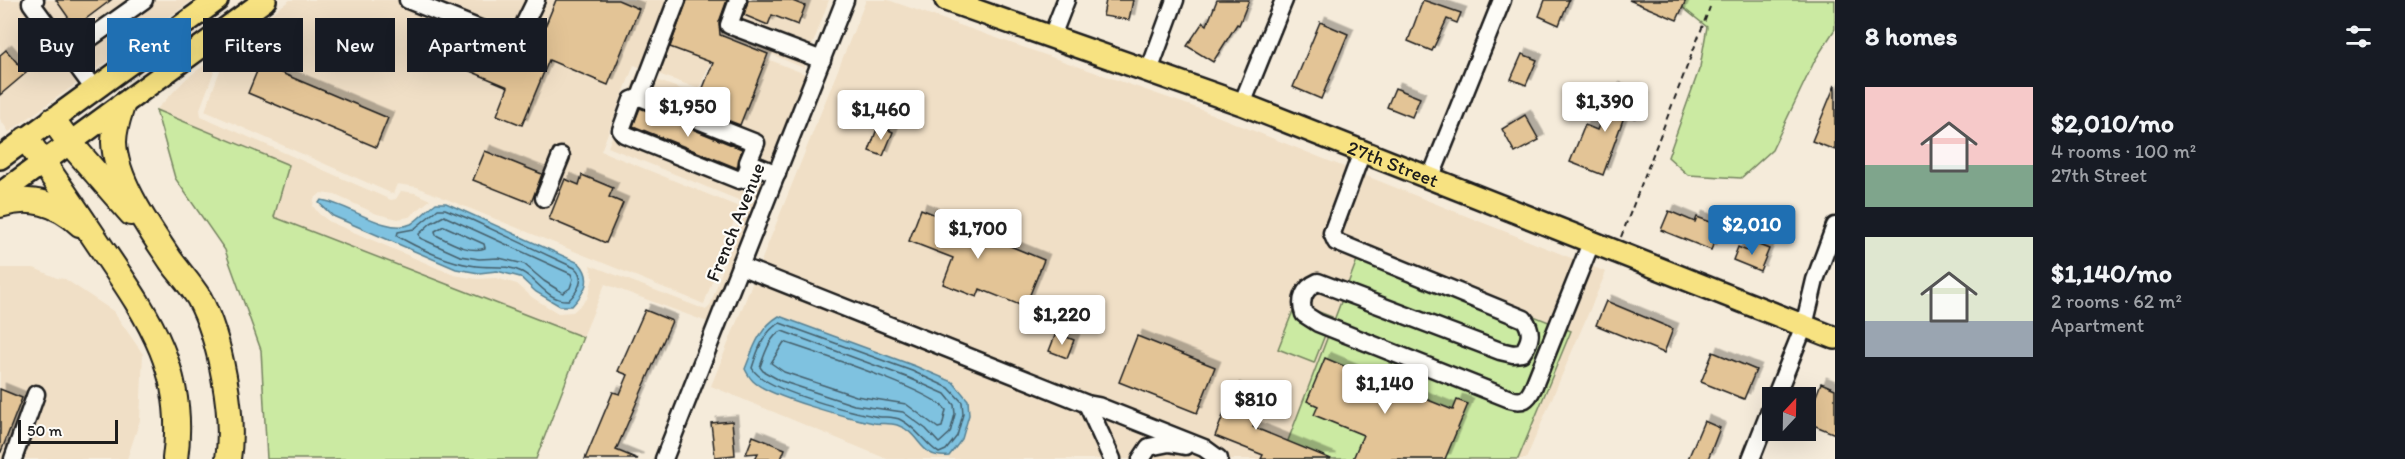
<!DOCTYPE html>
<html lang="en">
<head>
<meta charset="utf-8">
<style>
  :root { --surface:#171b24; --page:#20242c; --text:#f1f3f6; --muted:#9ea1a6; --accent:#1f6fb2 }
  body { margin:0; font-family:Itim,sans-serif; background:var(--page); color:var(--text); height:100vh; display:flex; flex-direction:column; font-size:22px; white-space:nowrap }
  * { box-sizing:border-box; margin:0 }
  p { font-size:20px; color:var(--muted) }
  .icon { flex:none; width:33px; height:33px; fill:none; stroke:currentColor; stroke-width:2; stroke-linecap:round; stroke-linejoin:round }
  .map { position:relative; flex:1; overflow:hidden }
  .drawer { display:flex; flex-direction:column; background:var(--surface); width:570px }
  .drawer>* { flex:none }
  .banner { position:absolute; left:18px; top:18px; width:570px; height:54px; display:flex; gap:12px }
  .needle { width:39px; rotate:22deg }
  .buttons { position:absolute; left:1762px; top:387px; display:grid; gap:12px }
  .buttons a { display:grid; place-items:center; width:54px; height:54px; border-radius:0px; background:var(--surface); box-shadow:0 6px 24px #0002; font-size:30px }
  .scale { position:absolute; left:18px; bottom:15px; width:100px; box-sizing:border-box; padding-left:6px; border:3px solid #1c1c1c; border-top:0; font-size:16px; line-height:21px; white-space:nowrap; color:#1c1c1c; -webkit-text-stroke:4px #fdfcf7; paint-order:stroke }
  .price { position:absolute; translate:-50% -51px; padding:0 14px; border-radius:6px; background:#fff; color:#222; font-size:20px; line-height:39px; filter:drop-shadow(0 2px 3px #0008) }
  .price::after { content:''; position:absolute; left:50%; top:36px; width:18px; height:14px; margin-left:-9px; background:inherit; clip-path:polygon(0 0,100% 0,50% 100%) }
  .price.current { background:var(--accent); color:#fff }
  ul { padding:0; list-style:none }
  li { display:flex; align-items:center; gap:18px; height:150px; padding:0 30px }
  li span { display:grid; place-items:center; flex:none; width:168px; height:120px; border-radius:0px; color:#555 }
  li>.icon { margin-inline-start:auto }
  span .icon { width:72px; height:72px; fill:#fffc; stroke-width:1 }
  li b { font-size:26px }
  h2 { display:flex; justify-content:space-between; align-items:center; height:72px; padding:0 30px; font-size:26px }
  .chip { padding:0 21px; border-radius:0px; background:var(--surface); box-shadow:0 6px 24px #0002; font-size:21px; line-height:54px }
  .chip.current { background:var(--accent); color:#fff }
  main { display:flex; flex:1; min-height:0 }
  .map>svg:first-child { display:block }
</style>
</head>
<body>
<main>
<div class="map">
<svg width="1835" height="459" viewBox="0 0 1835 459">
  <defs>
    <filter id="shadow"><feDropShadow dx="5.5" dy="-5.5" stdDeviation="0" flood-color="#0004"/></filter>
  </defs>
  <rect width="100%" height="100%" fill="#f5ebda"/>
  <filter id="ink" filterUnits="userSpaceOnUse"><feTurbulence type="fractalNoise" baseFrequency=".0167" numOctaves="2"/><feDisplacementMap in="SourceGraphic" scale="12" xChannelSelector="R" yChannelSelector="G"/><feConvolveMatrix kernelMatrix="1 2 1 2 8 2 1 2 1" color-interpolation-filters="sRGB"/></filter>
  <g filter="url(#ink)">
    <!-- built -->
    <g fill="#f0dfc6">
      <path d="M0 0H193L9 132 0 119Z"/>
      <path d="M290 0H829L804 68 723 34 699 89 634 65 601 151 739 207 704 304 417 187 397 184 393 194 205 111 222 65 267 17Z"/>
      <path d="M836 0H838L710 323 605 284 583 337 273 217 156 110 187 78 241 38 218 61 200 109 201 116 391 200 396 199 401 191 415 193 430 200 409 217 398 219 377 214 335 195 321 193 314 199 313 206 319 214 330 222 454 275 477 279 496 278 517 284 533 298 558 313 573 312 587 299 593 278 590 265 706 310 710 306 745 205 741 201 608 147 637 73 700 96 725 42 805 74 809 69Z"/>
      <path d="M866 0H888L1197 108 1606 272 1526 459H887L711 386Z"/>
      <path d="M0 268H34L57 278 65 279 113 311 143 354 140 420 127 459H0Z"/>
    </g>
    <!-- green -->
    <g fill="#cbeaa2" stroke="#74835f" stroke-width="1.5">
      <path d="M1659 0H1835V29L1815 60 1772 150 1741 178 1688 175 1668 157 1700 67 1707 27 1682 7Z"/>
      <path d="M156 110 289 165 274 217 583 337 536 459H267L261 350 225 250 175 178Z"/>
      <path d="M1362 247 1571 331 1518 459H1281Z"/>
      <path d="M1296 303 1332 317 1314 363 1278 349Z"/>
    </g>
    <!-- water -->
    <g fill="#7fc2e0" stroke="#578092" stroke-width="1.5">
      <path d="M321 200C347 203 386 235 411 224 418 220 429 208 436 203H446L579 263C594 279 584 293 572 306H560L536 292 520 277 497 271 479 273 456 269 333 216 319 203Z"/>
      <path d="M779 316 915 366 953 382 968 400 969 415 962 439 949 456C918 459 922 433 897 425 891 423 881 424 874 423 849 418 769 397 753 381 750 378 747 373 745 369 753 349 759 328 779 316Z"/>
    </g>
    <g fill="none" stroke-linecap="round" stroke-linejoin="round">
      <!-- shore -->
      <g stroke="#445e6a" stroke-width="1.5">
        <path d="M438 209H445L472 220 575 268C586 278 578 291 569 300 548 302 538 280 522 272 506 264 492 268 476 266 450 263 420 249 397 236L398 232 414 229Z"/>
        <path d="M444 216 571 274 573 279 570 288 563 293 544 281 524 264 499 258 479 259 460 256 420 238 419 234 431 223Z"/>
        <path d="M444 226 484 244 485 248C470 254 450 242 436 235L435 231Z"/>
        <path d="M780 323 912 371 949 388 962 402 963 414 957 436 946 450 939 453C925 444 917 428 901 420 894 416 882 418 874 416 848 411 763 390 752 368 757 352 764 330 780 323Z"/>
        <path d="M782 331 909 378 945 394 954 405 955 414 950 433 939 443 926 429 903 412 854 405 781 381 763 371 760 367C764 356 770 335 782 331Z"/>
        <path d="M784 342C813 352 932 390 946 410L942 427 938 428 906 404 856 396 784 372 771 363Z"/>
      </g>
    </g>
    <!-- building -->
    <g fill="#e3c496" stroke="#1c1c1c" stroke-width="1.5" filter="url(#shadow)">
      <path d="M56 0H111L75 27Z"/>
      <path d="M556 0H618L639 9 608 85 549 60 522 125 497 115 508 87 463 68 472 44 528 68Z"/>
      <path d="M687 0H727L719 22 720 35 768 54 740 125 695 108 713 63 670 47Z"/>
      <path d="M748 0H790L805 6 798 25 772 15 768 25 744 15Z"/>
      <path d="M1106 0H1133L1129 20 1103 16Z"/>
      <path d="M1217 0H1249L1239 25 1237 24 1213 62 1187 46 1203 22 1207 25Z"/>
      <path d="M1423 0 1461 13 1457 23 1447 19 1432 51 1408 41Z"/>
      <path d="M1545 0H1569L1559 25 1539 16Z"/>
      <path d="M1629 0H1686L1677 20Z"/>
      <path d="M1320 22 1348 34 1321 99 1293 87Z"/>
      <path d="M6 50 26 73 0 95V55Z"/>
      <path d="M1522 54 1537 60 1526 85 1511 79Z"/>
      <path d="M260 64 388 118 376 147 248 93Z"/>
      <path d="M1835 85V150L1812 141Z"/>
      <path d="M1395 88 1420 98 1412 117 1387 107Z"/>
      <path d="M1614 88 1643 100 1635 118 1625 114 1603 175 1570 162 1585 125 1597 130Z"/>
      <path d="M640 108 742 149 737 168 633 126Z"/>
      <path d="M1525 115 1539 140 1515 153 1502 129Z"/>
      <path d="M878 126 893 132 883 156 869 151Z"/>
      <path d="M485 151 542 174 531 203 473 180Z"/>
      <path d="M582 175 613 188 609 197 623 203 606 243 549 219 565 179 579 185Z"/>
      <path d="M921 209 1044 260 1025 307 980 289 977 297 943 284 953 258 909 241Z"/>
      <path d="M1669 211 1695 222 1697 217 1721 226 1711 250 1661 230Z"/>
      <path d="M1751 242 1769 249 1760 271 1733 260 1738 247 1747 251Z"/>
      <path d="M1606 301 1673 329 1664 353 1596 325Z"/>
      <path d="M645 310 672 321 616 450 638 459H585L613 392 620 394 628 375 618 371Z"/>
      <path d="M1056 333 1074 340 1067 358 1049 351Z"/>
      <path d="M1137 336 1215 367 1197 413 1119 382Z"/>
      <path d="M1713 352 1756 370 1744 399 1701 382Z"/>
      <path d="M1325 358 1379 381 1384 369 1398 374 1393 386 1453 410 1457 400 1468 404 1445 459H1353L1363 435 1314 415 1318 406 1307 401Z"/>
      <path d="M1821 383 1835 389V434L1806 422Z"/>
      <path d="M1234 388 1264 399 1253 427 1331 459H1261L1263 455 1215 436Z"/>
      <path d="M0 389 22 398 1 452 0 451Z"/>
      <path d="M732 421 735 455 715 457 711 423Z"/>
      <path d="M1704 421 1720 428 1708 459H1688Z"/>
      <path d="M753 436 785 449 781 459H755L758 453 746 454Z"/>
    </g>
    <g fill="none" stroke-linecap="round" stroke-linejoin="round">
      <defs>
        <g id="minor">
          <path d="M35 0 31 3 94 89"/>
          <path d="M408 0 515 43 536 0"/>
          <path d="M677 0 640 97 756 143 748 162 777 174"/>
          <path d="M738 0 729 25 822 60"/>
          <path d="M1052 36 1066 0"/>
          <path d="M68 54 144 0"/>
          <path d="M1149 71 1175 0"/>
          <path d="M640 97 632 100 621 130 624 134 739 180 744 179 750 163"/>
          <path d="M1242 104 1284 0"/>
          <path d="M1362 152 1332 233 1336 242 1524 319C1533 331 1531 341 1522 353L1513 354 1500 351 1318 282C1304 288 1299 300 1304 314L1318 323 1510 399C1523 403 1528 399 1533 388L1591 243"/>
          <path d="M1430 179 1502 0"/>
          <path d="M544 198 561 156"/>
          <path d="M740 266 1087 404 1098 406 1204 448 1219 459"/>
          <path d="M1775 398 1804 326 1815 280 1835 226"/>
          <path d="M1087 404 1112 459"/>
          <path d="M13 459 36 394"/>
          <path d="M664 459 845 0"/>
          <path d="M1141 459 1149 447 1169 443 1185 446"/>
          <path d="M1751 459 1773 403"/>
        </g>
        <g id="major">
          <path id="s1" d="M946 0 1242 104 1835 338"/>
          <path d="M0 158 217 0"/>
          <path d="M0 194 265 0"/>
        </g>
        <g id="highway">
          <path d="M122 106C118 118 114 129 114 142 115 181 150 229 171 261 180 273 191 285 199 298 220 337 235 415 228 459"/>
          <path d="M53 120 70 143 131 213"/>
          <path d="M26 139C50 171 72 204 94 237 143 310 188 366 175 459"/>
          <path d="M0 205C29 195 58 203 80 224"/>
        </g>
      </defs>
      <!-- minor casing -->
      <use href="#minor" stroke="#1c1c1c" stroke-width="21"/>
      <!-- major casing -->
      <use href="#major" stroke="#1c1c1c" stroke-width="26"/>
      <!-- highway casing -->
      <use href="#highway" stroke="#1c1c1c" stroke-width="28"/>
      <!-- path -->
      <path stroke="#1c1c1c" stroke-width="2" stroke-dasharray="6 4.5" stroke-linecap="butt" d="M1621 237 1710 7"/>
      <!-- minor -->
      <use href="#minor" stroke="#fdfcf7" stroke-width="16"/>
      <!-- major -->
      <use href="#major" stroke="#f7e281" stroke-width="21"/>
      <!-- highway -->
      <use href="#highway" stroke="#f7e281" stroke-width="24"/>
    </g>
  </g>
  <g text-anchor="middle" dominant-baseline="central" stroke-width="4.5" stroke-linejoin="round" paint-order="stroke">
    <!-- street labels -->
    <g font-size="20" fill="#1c1c1c" stroke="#fdfcf7">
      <text stroke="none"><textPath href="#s1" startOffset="476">27th Street</textPath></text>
      <text transform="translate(735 222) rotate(-68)">French Avenue</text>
    </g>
  </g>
</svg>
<div class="buttons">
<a><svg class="needle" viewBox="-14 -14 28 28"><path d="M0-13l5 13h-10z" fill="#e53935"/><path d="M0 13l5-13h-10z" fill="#9ea1a6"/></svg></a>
</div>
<div class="scale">50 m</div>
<b class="price" style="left:1605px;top:133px">$1,390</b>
<b class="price" style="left:688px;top:138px">$1,950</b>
<b class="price" style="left:881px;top:141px">$1,460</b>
<b class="price current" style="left:1752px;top:256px">$2,010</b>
<b class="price" style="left:978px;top:260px">$1,700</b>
<b class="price" style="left:1062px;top:346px">$1,220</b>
<b class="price" style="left:1385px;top:415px">$1,140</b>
<b class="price" style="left:1256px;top:431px">$810</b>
<div class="banner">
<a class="chip">Buy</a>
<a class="chip current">Rent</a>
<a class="chip">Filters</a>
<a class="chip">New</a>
<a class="chip">Apartment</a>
</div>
</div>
<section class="drawer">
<h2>8 homes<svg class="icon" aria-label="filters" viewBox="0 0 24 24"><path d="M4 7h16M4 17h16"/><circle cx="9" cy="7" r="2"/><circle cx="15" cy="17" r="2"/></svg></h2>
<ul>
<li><span style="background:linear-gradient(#f6c9c9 65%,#7fa58c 0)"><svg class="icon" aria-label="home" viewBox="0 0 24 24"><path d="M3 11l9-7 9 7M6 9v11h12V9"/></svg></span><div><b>$2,010/mo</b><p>4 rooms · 100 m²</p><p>27th Street</p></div></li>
<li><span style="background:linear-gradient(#dfe7d0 70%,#9aa5b1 0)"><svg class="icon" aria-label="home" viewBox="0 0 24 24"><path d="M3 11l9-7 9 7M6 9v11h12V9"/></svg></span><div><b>$1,140/mo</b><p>2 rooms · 62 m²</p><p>Apartment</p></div></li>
</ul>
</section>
</main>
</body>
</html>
